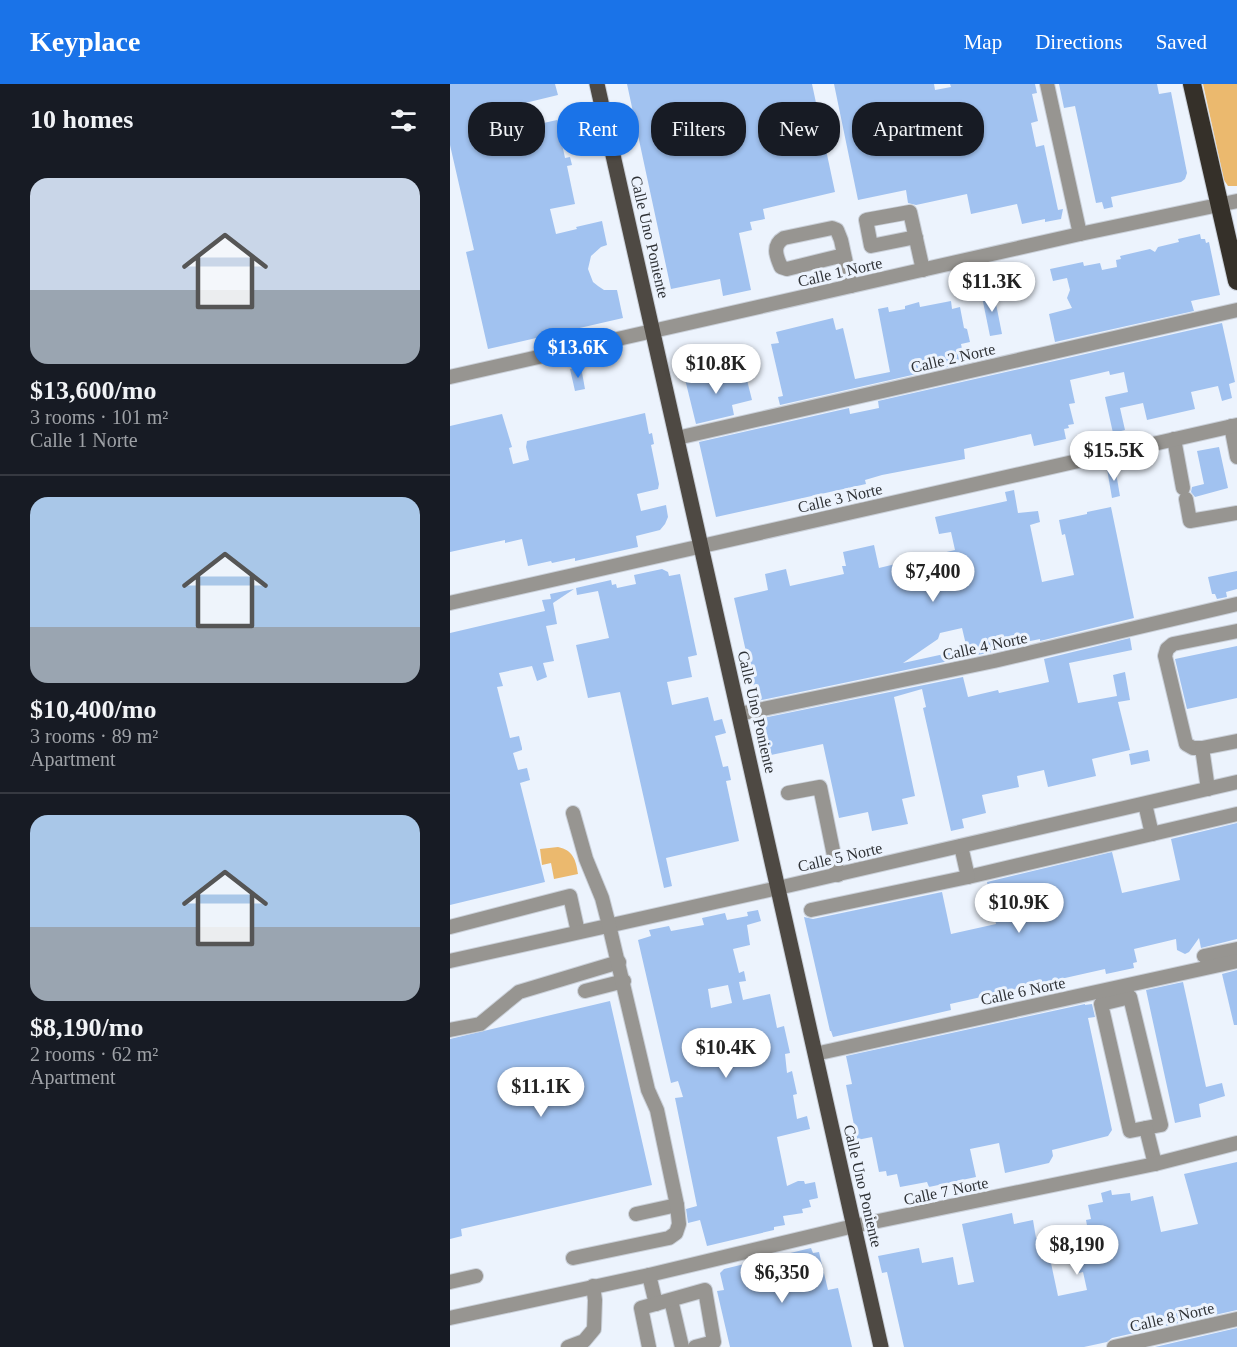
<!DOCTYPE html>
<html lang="en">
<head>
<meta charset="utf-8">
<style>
  :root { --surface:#171b24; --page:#20242c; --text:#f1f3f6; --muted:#9ea1a6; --line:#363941; --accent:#1a73e8 }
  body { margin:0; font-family:Georgia,serif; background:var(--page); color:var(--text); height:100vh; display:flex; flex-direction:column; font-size:22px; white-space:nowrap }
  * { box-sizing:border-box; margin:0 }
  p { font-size:20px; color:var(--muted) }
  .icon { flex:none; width:33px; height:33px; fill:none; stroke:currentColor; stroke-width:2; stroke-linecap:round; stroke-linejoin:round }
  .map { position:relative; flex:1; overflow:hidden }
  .sheet { display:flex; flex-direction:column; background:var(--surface); width:450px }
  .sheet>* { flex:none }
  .guide { position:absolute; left:18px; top:18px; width:570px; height:54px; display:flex; gap:12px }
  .price { position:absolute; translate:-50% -51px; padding:0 14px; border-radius:21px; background:#fff; color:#222; font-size:20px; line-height:39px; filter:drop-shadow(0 2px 3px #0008) }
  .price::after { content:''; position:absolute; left:50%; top:36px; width:18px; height:14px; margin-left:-9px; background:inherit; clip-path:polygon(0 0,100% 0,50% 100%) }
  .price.on { background:var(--accent); color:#fff }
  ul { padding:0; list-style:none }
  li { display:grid; align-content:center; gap:12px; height:318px; padding:0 30px }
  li+li { border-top:2px solid var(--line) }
  li span { display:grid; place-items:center; height:186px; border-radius:18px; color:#555 }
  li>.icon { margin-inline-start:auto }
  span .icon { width:108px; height:108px; fill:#fffc; stroke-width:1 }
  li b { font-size:26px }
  h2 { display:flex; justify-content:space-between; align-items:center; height:72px; padding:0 30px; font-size:26px }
  .pill { padding:0 21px; border-radius:24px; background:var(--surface); box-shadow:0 2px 4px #0004; font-size:21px; line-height:54px }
  .pill.on { background:var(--accent); color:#fff }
  header { display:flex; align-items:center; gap:36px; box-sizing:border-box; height:84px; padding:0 30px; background:var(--accent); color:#fff }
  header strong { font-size:28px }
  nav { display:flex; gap:33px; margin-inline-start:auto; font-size:21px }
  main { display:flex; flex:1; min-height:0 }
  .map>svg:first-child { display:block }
</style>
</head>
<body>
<header>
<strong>Keyplace</strong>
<nav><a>Map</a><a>Directions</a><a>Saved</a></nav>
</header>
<main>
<section class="sheet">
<h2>10 homes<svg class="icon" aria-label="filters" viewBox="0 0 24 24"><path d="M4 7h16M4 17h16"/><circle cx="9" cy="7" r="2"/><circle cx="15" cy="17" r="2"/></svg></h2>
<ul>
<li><span style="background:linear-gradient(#c9d6e8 60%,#9aa5b1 0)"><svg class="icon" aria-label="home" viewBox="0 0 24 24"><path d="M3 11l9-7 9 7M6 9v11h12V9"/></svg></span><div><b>$13,600/mo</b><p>3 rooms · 101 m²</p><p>Calle 1 Norte</p></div></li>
<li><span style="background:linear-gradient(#a9c7e8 70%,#9aa5b1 0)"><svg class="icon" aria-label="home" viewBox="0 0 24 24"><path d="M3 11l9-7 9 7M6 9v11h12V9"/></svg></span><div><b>$10,400/mo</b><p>3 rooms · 89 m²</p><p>Apartment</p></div></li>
<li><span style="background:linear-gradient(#a9c7e8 60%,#9aa5b1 0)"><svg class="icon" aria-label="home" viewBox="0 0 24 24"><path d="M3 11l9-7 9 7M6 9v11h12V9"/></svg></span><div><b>$8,190/mo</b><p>2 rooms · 62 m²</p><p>Apartment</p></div></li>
</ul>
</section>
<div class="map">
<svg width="787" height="1263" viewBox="0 0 787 1263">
  <rect width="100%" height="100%" fill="#ecf3fd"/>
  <!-- green -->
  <g fill="#ebb96e">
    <path d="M753 0H787V102H778L774 96Z"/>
    <path d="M108 763C123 766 126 776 128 790L104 795 101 779 92 781 90 765Z"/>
  </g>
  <!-- building -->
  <g fill="#a1c2f0" fill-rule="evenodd">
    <path d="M0 0H105L108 11 75 19 80 42 107 36 115 74 120 73 122 81 117 82 125 120 100 125 106 150 127 145 126 143 152 137 157 161 151 163 141 172 138 185 143 198 148 202 154 206H167L173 234 38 265 16 168 24 166 0 61Z"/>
    <path d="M177 0H362L385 108 313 125 315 135 300 138 302 146 289 149 301 206 273 212 270 195 221 205Z"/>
    <path d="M384 0H484L485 6 501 3 500 0H585L587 9 582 10 588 37 581 39 586 63 594 61 608 126 613 125 611 135 595 138V135L572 140 567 120 521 130 517 110 466 121 458 119 456 106 408 116Z"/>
    <path d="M609 0H707L709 10 721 8 737 89 735 95 731 98 661 113 663 123 654 125 652 118 646 119 625 22 614 24Z"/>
    <path d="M750 150 751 155H755L756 159 759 158 770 211 741 217 744 227 605 258 599 230 622 224 617 214 620 206 617 194 603 197 600 185 633 178 634 182 650 179 652 186 667 183 666 176 671 175 670 172 700 165 705 168 708 163 729 158 728 155Z"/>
    <path d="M543 205 552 250 540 252 531 208Z"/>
    <path d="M501 217 502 225 510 223 514 244 517 245 520 258 511 260 515 279 330 321 328 313 333 312 321 260 329 259 326 248 383 234 386 246 393 244 405 295 440 288 428 225 438 223 439 228 455 225V222L469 218 470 223Z"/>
    <path d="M772 239 785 298 779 300 782 314 772 317 768 302 741 308 745 325 697 336 693 319 670 324 675 346 663 349 655 313 678 308 674 288 660 291 659 287 620 296 625 319 619 320 624 340 618 341 619 344 614 345 616 355 584 362 581 350 514 365 515 375 432 391 415 396 416 400 266 433 249 358 399 324 400 330 429 324 428 317Z"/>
    <path d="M131 283 135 305 125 307 120 285Z"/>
    <path d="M253 287 255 297 295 288 302 316 282 321 284 331 246 340 234 291Z"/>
    <path d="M195 329 199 350 202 349 204 360 201 361 209 400 208 405 187 410 191 427 216 421 218 433 215 440 210 446 186 452 188 463 125 477V474L102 479 101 477 78 482 72 455 55 459V456L0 468V342L52 330 62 363 59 364 63 380 79 376 76 363 77 357Z"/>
    <path d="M769 363 778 404 745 413 741 408 742 403 754 400 747 367Z"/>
    <path d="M665 383 670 412 662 414 657 385Z"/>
    <path d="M564 406 568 429 588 427 590 438 580 441 592 498 624 491 615 450 612 451 609 436 637 430V428L661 423 684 534 590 557V555L541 565 542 568 307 617 284 514 318 506 315 490 336 485 340 502 394 490 392 482H396L393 468 424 461 429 484 458 477 461 493 491 487 488 470 505 466 501 448 489 450 485 433 557 417 555 408ZM512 544 517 565 453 579 488 555 490 549Z"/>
    <path d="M212 485 218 488 219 492 230 490 247 571 238 573 242 593 217 598 222 621 258 613 264 637 272 635 276 649 265 652 273 683 278 682 281 696 276 697 289 757 216 774 222 802 214 804 170 608 138 614 126 561 159 554 148 507 127 511 126 504 161 496 162 501 166 500 167 504 186 500 184 491Z"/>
    <path d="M787 487V505L776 508 777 513 767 515 765 510H762L758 493Z"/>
    <path d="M124 505 103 519 107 540 96 542 104 577 93 579 97 593 87 597 82 582 49 589 53 602 47 603 60 654 69 652 72 664V666L63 669 68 686 77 684 80 696 70 699 95 798 0 821V549L95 527 92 516 101 515 100 510Z"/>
    <path d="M680 554 682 566 619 579 628 619 667 612 663 591 675 588 680 616 668 618 680 666 642 675 646 692 598 703 594 686 567 692 569 703 532 711 536 729 512 735 514 744 501 747 473 624 476 623 472 605 444 613 465 712 452 715 458 740 422 747 418 728 389 734 373 660 321 671 313 634 513 593 518 613 548 606 549 609 599 598 594 575Z"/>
    <path d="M787 562V614L737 625 725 575Z"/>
    <path d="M698 666 700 677 681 681 679 670Z"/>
    <path d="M787 739V855L751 864 749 854 739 868 735 870 727 866 726 855 684 865 687 878 683 879 684 884 656 890 655 885 500 920 501 926 383 953 381 947H380L354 833 363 835 492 808 501 850 546 840 537 798 662 768 672 809 730 796 721 755Z"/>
    <path d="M308 826 311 837 297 841 300 861 283 865 289 889 294 887 296 897 289 898 293 916 320 910 327 944 334 942 340 969 335 970 337 989 342 987 347 1010 343 1011 347 1035 357 1032 360 1045 327 1053 329 1063 337 1102 348 1097H354L355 1100 365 1098 368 1114 359 1116 361 1123 352 1125 353 1129 333 1132 335 1141 324 1143V1146L257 1162 250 1136 238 1139 236 1125 247 1122 225 1014 233 1013 228 997 221 999 188 856 201 852 199 846 219 842 221 847 254 841 252 834 275 829 277 836 298 832 297 828ZM278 901 282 919 261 924 258 905Z"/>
    <path d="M787 886V941H784L772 890Z"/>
    <path d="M733 898 756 1003 772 999 775 1012 749 1020 751 1033 725 1039 696 906Z"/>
    <path d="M160 917 202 1101 11 1145 12 1152 0 1155V955Z"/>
    <path d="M635 920V921L642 920 645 933 638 934 662 1046 658 1052 602 1066 603 1072 599 1079 555 1089 549 1059 520 1065 526 1093 479 1103 477 1098 450 1103 447 1090 437 1092 436 1087 429 1088 422 1053 407 1056 396 1001 402 1000 396 972Z"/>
    <path d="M787 1078V1226L662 1254 657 1258 634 1263H454L437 1188 432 1189 428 1172 469 1164 472 1179 503 1173 508 1201 524 1198 512 1140 562 1129 564 1140 583 1136 586 1154 590 1153 592 1166 598 1165 608 1212 637 1206 633 1188 629 1189 622 1155 639 1152 636 1136 641 1135 638 1121 653 1118 651 1109 661 1106 662 1111 680 1109 681 1117 703 1112 711 1148 748 1140 734 1090Z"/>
    <path d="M361 1164 363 1169 369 1168 378 1206 388 1204 402 1263H280L267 1207 274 1206 270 1189 274 1185Z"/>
    <path d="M787 1244V1263H705Z"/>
  </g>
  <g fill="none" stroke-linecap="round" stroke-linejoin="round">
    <defs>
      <g id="minor">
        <path d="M597 0 630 150"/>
        <path d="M466 153 421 162 416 136 460 128 473 186"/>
        <path d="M394 171 337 185 331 183C326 172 322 161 334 154L382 144 387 146 391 156 401 202"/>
        <path d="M0 293 630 150 787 117"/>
        <path d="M781 342 787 373"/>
        <path d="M227 354 787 226"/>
        <path d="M724 355 733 404"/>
        <path d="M736 415 740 437 787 429"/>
        <path d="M0 519 787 341"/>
        <path d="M289 630 544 577 787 520"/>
        <path d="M752 664H743L736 660 715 572 717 565 723 560 787 547"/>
        <path d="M758 705 752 664 787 657"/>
        <path d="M338 709 370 703 388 791"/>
        <path d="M695 720 702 750"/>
        <path d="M518 793 787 730"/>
        <path d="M361 826 518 793 511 762"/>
        <path d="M0 843 120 812 128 848"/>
        <path d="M754 872 787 865"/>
        <path d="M0 877 328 804 787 698"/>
        <path d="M135 907 174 897"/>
        <path d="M680 913 711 1041 680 1047 651 920Z"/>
        <path d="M0 946 30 940 69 908 169 878"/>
        <path d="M365 970 787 877"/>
        <path d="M696 1044 705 1080"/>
        <path d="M186 1130 227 1121"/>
        <path d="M123 1174 219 1154 226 1149 229 1140 227 1121 207 1026 198 1006 159 841 152 814 136 775 123 729"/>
        <path d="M199 1191 206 1220"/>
        <path d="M0 1198 26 1192"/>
        <path d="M221 1216 232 1263"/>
        <path d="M0 1234 199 1191 404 1142 705 1080 787 1059"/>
        <path d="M118 1263 134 1257 144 1245 145 1216 143 1202"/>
        <path d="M199 1263 191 1224 255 1206 264 1258 245 1263"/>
        <path d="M664 1263 787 1235"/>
      </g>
      <path id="major" d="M147 0 431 1263"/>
      <path id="highway" d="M742 0 787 197"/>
    </defs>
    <!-- minor casing -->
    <use href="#minor" stroke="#cad0d9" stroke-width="16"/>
    <!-- major casing -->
    <use href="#major" stroke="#cad0d9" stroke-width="17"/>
    <!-- highway casing -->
    <use href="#highway" stroke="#cad0d9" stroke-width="20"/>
    <!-- minor -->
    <use href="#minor" stroke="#979591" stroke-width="14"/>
    <!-- major -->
    <use href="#major" stroke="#4e4943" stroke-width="15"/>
    <!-- highway -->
    <use href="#highway" stroke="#353029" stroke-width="18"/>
  </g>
  <g text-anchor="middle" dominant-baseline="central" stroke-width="6" stroke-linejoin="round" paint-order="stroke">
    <!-- street labels -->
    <g font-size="16" fill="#303337" stroke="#ecf3fd">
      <text transform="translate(200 153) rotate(77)">Calle Uno Poniente</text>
      <text transform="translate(390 188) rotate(-13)">Calle 1 Norte</text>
      <text transform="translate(503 274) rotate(-13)">Calle 2 Norte</text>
      <text transform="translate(390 414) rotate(-13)">Calle 3 Norte</text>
      <text transform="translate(535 562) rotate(-12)">Calle 4 Norte</text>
      <text transform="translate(307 628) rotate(77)">Calle Uno Poniente</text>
      <text transform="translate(390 773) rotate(-13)">Calle 5 Norte</text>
      <text transform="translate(573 907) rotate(-12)">Calle 6 Norte</text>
      <text transform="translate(413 1102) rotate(77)">Calle Uno Poniente</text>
      <text transform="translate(496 1107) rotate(-12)">Calle 7 Norte</text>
      <text transform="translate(722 1233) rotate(-13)">Calle 8 Norte</text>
    </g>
  </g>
</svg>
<b class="price" style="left:542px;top:229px">$11.3K</b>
<b class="price on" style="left:128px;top:295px">$13.6K</b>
<b class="price" style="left:266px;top:311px">$10.8K</b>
<b class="price" style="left:664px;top:398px">$15.5K</b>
<b class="price" style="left:483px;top:519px">$7,400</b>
<b class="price" style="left:569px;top:850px">$10.9K</b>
<b class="price" style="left:276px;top:995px">$10.4K</b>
<b class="price" style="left:91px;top:1034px">$11.1K</b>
<b class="price" style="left:627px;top:1192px">$8,190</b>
<b class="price" style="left:332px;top:1220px">$6,350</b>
<div class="guide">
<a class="pill">Buy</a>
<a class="pill on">Rent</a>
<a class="pill">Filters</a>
<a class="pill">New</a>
<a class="pill">Apartment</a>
</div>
</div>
</main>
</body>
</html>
